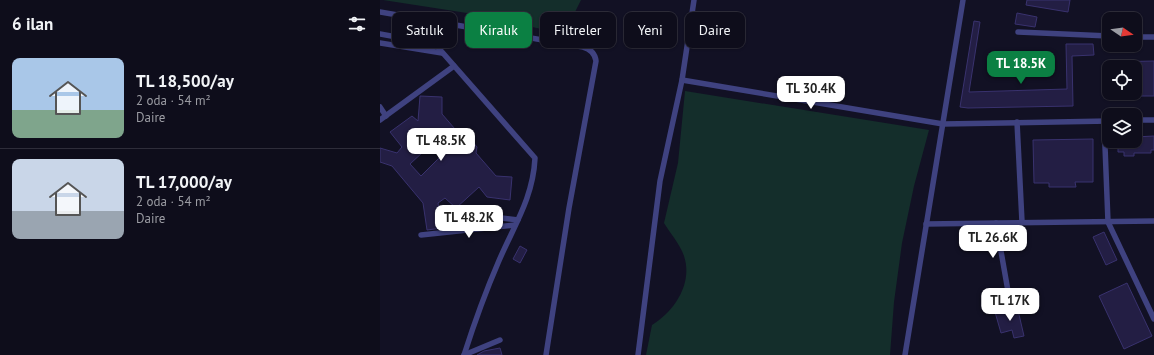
<!DOCTYPE html>
<html lang="tr">
<head>
<meta charset="utf-8">
<style>
  :root { --surface:#0e0d1b; --page:#171624; --text:#f1f3f6; --muted:#9b9ca3; --line:#2e2d3a; --accent:#0b8043 }
  body { margin:0; font-family:"PT Sans",sans-serif; background:var(--page); color:var(--text); height:100vh; display:flex; flex-direction:column; font-size:15px; white-space:nowrap }
  * { box-sizing:border-box; margin:0 }
  p { font-size:13px; color:var(--muted) }
  .icon { flex:none; width:22px; height:22px; fill:none; stroke:currentColor; stroke-width:2; stroke-linecap:round; stroke-linejoin:round }
  .map { position:relative; flex:1; overflow:hidden }
  .sheet { display:flex; flex-direction:column; background:var(--surface); width:380px }
  .sheet>* { flex:none }
  .hud { position:absolute; left:12px; top:12px; width:380px; height:36px; display:flex; gap:8px }
  .needle { width:26px; rotate:103deg }
  .fabs { position:absolute; left:722px; top:12px; display:grid; gap:8px }
  .fabs a { display:grid; place-items:center; width:40px; height:40px; border-radius:8px; background:var(--surface); box-shadow:0 1px 3px #0004,0 0 0 1px var(--line); font-size:20px }
  .price { position:absolute; translate:-50% -34px; padding:0 9px; border-radius:8px; background:#fff; color:#222; font-size:13px; line-height:26px; filter:drop-shadow(0 1px 2px #0008) }
  .price::after { content:''; position:absolute; left:50%; top:24px; width:12px; height:9px; margin-left:-6px; background:inherit; clip-path:polygon(0 0,100% 0,50% 100%) }
  .price.current { background:var(--accent); color:#fff }
  ul { padding:0; list-style:none }
  li { display:flex; align-items:center; gap:12px; height:100px; padding:0 12px }
  li+li { border-top:1px solid var(--line) }
  li span { display:grid; place-items:center; flex:none; width:112px; height:80px; border-radius:8px; color:#555 }
  li>.icon { margin-inline-start:auto }
  span .icon { width:48px; height:48px; fill:#fffc; stroke-width:1 }
  li b { font-size:17px }
  h2 { display:flex; justify-content:space-between; align-items:center; height:48px; padding:0 12px; font-size:17px }
  .tag { padding:0 14px; border-radius:8px; background:var(--surface); box-shadow:0 1px 3px #0004,0 0 0 1px var(--line); font-size:14px; line-height:36px }
  .tag.current { background:var(--accent); color:#fff }
  main { display:flex; flex:1; min-height:0 }
  .map>svg:first-child { display:block }
</style>
</head>
<body>
<main>
<section class="sheet">
<h2>6 ilan<svg class="icon" aria-label="filters" viewBox="0 0 24 24"><path d="M4 7h16M4 17h16"/><circle cx="9" cy="7" r="2"/><circle cx="15" cy="17" r="2"/></svg></h2>
<ul>
<li><span style="background:linear-gradient(#a9c7e8 65%,#7fa58c 0)"><svg class="icon" aria-label="home" viewBox="0 0 24 24"><path d="M3 11l9-7 9 7M6 9v11h12V9"/></svg></span><div><b>TL 18,500/ay</b><p>2 oda · 54 m²</p><p>Daire</p></div></li>
<li><span style="background:linear-gradient(#c9d6e8 65%,#9aa5b1 0)"><svg class="icon" aria-label="home" viewBox="0 0 24 24"><path d="M3 11l9-7 9 7M6 9v11h12V9"/></svg></span><div><b>TL 17,000/ay</b><p>2 oda · 54 m²</p><p>Daire</p></div></li>
</ul>
</section>
<div class="map">
<svg width="774" height="355" viewBox="0 0 774 355">
  <rect width="100%" height="100%" fill="#121124"/>
  <!-- green -->
  <g fill="#142e2b">
    <path d="M3 0H201L193 16 180 33 87 13Z"/>
    <path d="M305 91 549 130 534 186 522 243 514 302 510 355H266L272 325C295 311 313 283 304 256 300 244 290 233 284 223L298 163Z"/>
  </g>
  <!-- building -->
  <g fill="#231e44" stroke="#39326e" fill-rule="evenodd">
    <path d="M647 0H690L688 12 646 5Z"/>
    <path d="M637 13 657 17 655 27 635 24Z"/>
    <path d="M594 21 600 22 589 92 687 89 686 44H713L714 55 692 56 693 106 588 108 580 107Z"/>
    <path d="M774 61V96H755V67H731V62Z"/>
    <path d="M40 96 62 97V114L81 136 87 135 97 147 96 153 116 176 132 177 130 200 107 197 99 187 76 208 65 198 58 203 62 228 47 230 43 203 12 166 0 162V148L17 153 22 147 10 132 32 116 38 121ZM57 139 67 150 41 176 30 164Z"/>
    <path d="M774 136V150H771V153H754V156H744V152H738V141H755V137Z"/>
    <path d="M713 139V182H695L696 187H669V183H654L653 140Z"/>
    <path d="M724 232 737 260 726 265 713 237Z"/>
    <path d="M140 246 147 250 140 263 133 259Z"/>
    <path d="M747 283 772 336 744 349 719 296Z"/>
    <path d="M637 306 644 336 634 338 632 330 621 333 615 312Z"/>
    <path d="M120 348 122 355H97L104 351Z"/>
  </g>
  <g fill="none" stroke-linecap="round" stroke-linejoin="round">
    <!-- street -->
    <g stroke="#3f4280" stroke-width="5.5">
      <path d="M0 12 203 47C210 49 215 53 216 61L189 208 166 355"/>
      <path d="M638 32 729 36"/>
      <path d="M0 34 55 44 155 158C153 199 133 227 118 263 105 293 94 324 84 355"/>
      <path d="M755 37H774"/>
      <path d="M0 43 62 53"/>
      <path d="M302 80 563 124 729 121"/>
      <path d="M0 107 6 116"/>
      <path d="M0 120 74 66"/>
      <path d="M755 120H774"/>
      <path d="M724 121 728 222 774 319"/>
      <path d="M637 122 642 222"/>
      <path d="M72 212 138 220"/>
      <path d="M616 223 628 291"/>
      <path d="M546 224 774 221"/>
      <path d="M41 235 135 225"/>
      <path d="M84 355 120 340"/>
      <path d="M258 355 280 181 302 80 314 0"/>
      <path d="M525 355 583 0"/>
    </g>
  </g>
</svg>
<div class="fabs">
<a><svg class="needle" viewBox="-14 -14 28 28"><path d="M0-13l5 13h-10z" fill="#e53935"/><path d="M0 13l5-13h-10z" fill="#9b9ca3"/></svg></a>
<a><svg class="icon" aria-label="locate" viewBox="0 0 24 24"><circle cx="12" cy="12" r="6"/><path d="M12 2v4M12 18v4M2 12h4M18 12h4"/></svg></a>
<a><svg class="icon" aria-label="layers" viewBox="0 0 24 24"><path d="M12 4l9 5-9 5-9-5zM3 14l9 5 9-5"/></svg></a>
</div>
<b class="price current" style="left:641px;top:85px">TL 18.5K</b>
<b class="price" style="left:431px;top:110px">TL 30.4K</b>
<b class="price" style="left:61px;top:162px">TL 48.5K</b>
<b class="price" style="left:89px;top:239px">TL 48.2K</b>
<b class="price" style="left:613px;top:259px">TL 26.6K</b>
<b class="price" style="left:630px;top:322px">TL 17K</b>
<div class="hud">
<a class="tag">Satılık</a>
<a class="tag current">Kiralık</a>
<a class="tag">Filtreler</a>
<a class="tag">Yeni</a>
<a class="tag">Daire</a>
</div>
</div>
</main>
</body>
</html>
